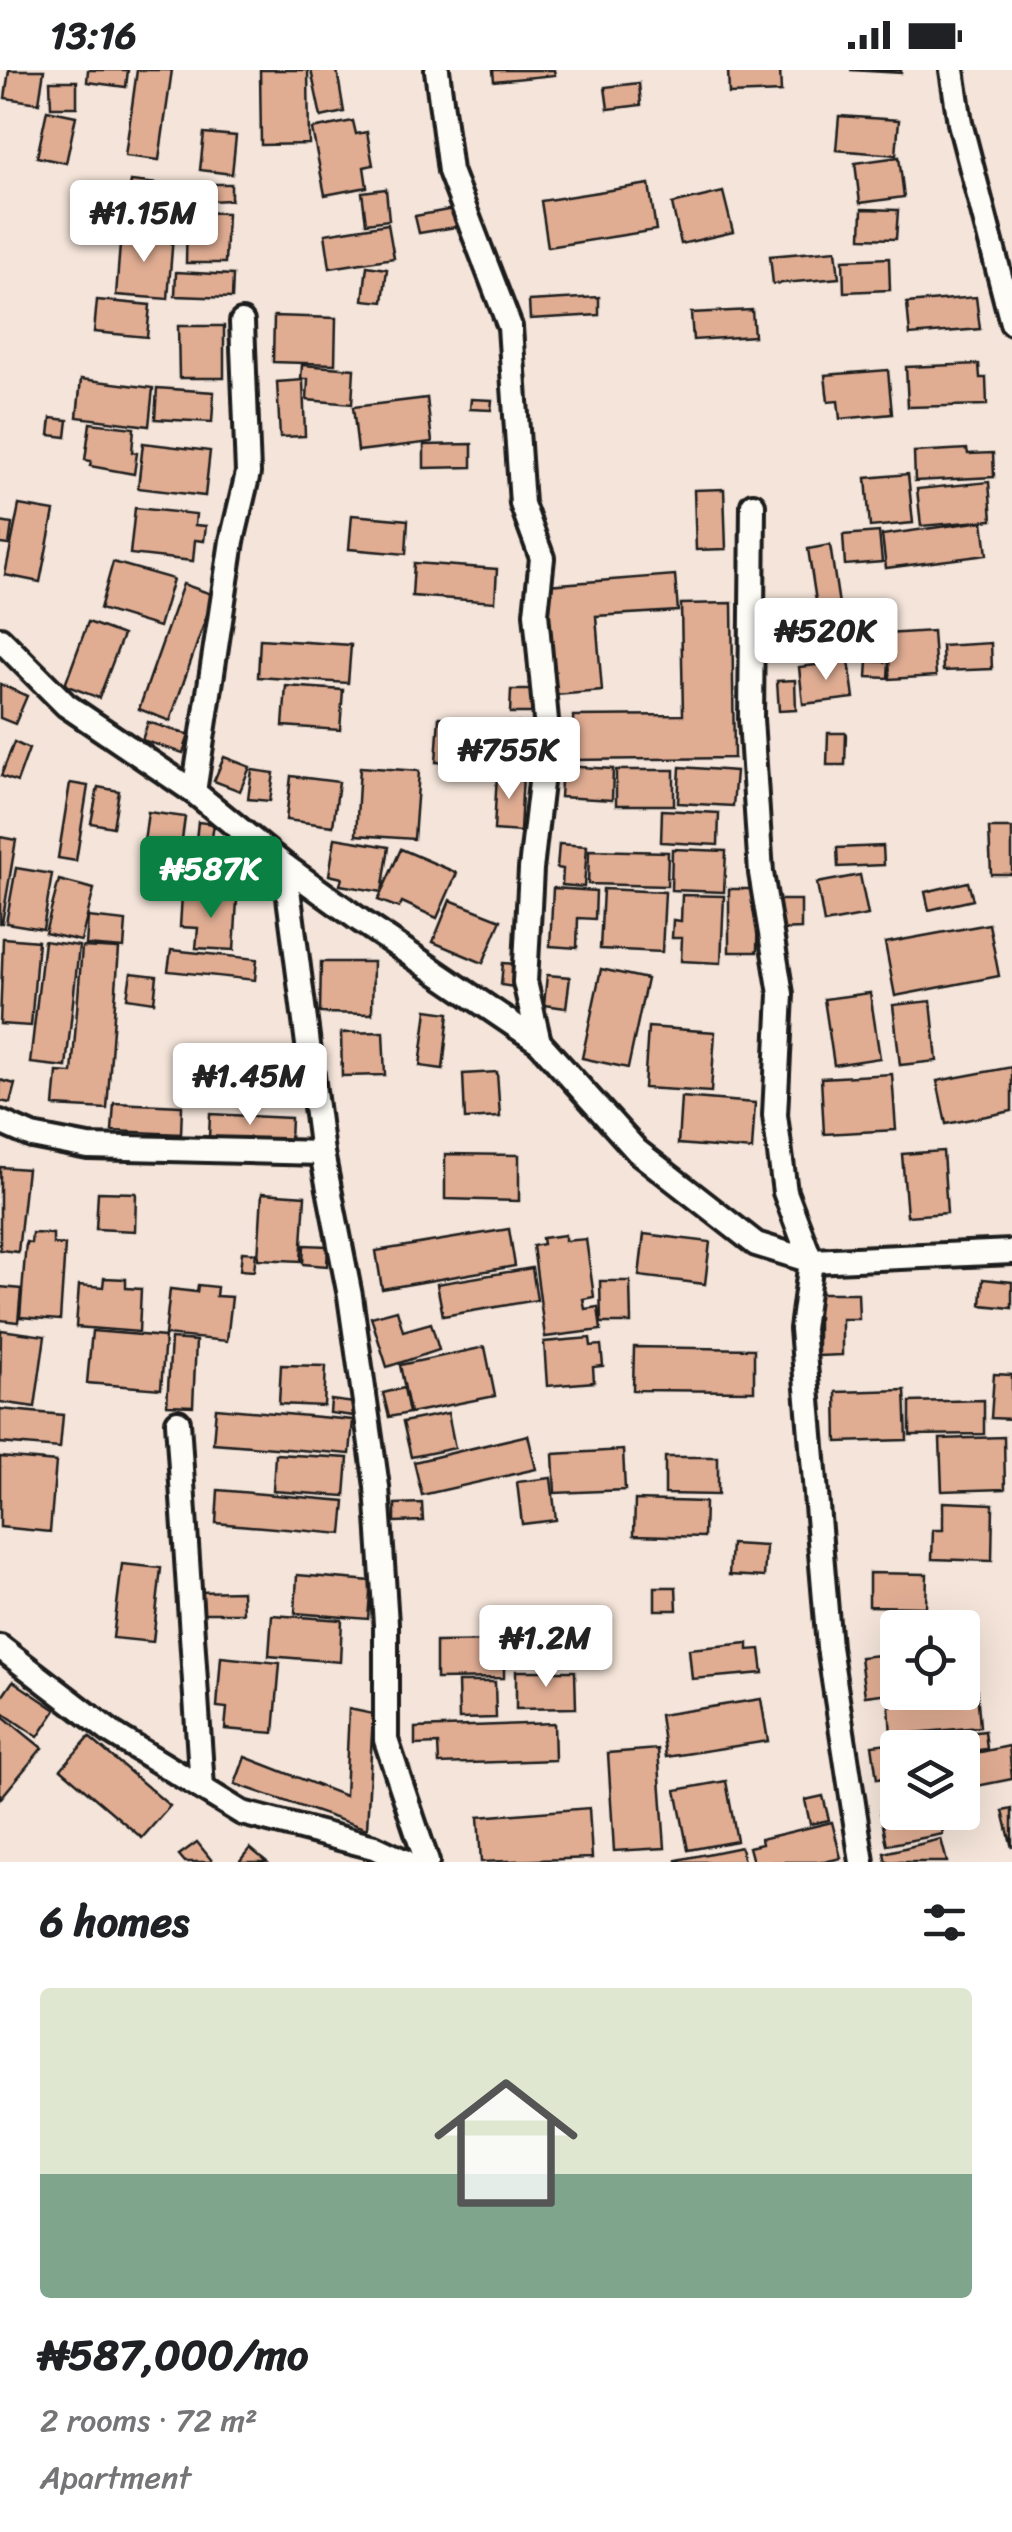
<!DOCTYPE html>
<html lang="en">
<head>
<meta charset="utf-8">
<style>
  :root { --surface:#fff; --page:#f6f6f6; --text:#202124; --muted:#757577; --accent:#0b8043 }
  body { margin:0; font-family:Sriracha,sans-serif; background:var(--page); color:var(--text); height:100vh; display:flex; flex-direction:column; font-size:38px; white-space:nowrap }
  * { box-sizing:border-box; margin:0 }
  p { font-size:32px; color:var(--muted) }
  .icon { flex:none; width:55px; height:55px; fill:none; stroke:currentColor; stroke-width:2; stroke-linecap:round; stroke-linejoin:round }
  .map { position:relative; height:1792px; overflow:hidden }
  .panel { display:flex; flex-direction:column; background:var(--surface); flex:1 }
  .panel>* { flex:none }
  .fabs { position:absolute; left:880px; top:1540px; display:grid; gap:20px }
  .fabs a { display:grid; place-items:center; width:100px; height:100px; border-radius:10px; background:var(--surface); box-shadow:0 10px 40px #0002; font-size:50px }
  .price { position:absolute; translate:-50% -85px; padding:0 22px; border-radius:10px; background:#fff; color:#222; font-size:32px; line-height:65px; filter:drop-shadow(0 2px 5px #0008) }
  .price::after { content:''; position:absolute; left:50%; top:60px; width:30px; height:22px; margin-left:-15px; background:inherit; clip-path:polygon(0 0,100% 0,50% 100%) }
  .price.on { background:var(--accent); color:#fff }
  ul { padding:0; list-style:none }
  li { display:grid; align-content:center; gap:20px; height:530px; padding:0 40px }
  li span { display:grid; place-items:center; height:310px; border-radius:10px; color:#555 }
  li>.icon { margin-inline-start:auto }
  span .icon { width:180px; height:180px; fill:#fffc; stroke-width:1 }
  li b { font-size:42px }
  h2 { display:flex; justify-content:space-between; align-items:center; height:120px; padding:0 40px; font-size:42px }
  .status { display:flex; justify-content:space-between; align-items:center; height:70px; padding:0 50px; background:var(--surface); direction:ltr }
  .status svg { height:28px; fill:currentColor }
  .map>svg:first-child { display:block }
</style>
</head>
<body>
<div class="status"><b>13:16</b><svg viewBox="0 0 49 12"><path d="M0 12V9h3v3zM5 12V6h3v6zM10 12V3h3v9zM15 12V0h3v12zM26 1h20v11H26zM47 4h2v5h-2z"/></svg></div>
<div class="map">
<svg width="1012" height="1792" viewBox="0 0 1012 1792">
  <rect width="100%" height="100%" fill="#f4e4d9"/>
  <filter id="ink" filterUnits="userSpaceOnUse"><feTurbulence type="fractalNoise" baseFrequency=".01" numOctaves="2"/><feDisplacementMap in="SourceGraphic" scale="20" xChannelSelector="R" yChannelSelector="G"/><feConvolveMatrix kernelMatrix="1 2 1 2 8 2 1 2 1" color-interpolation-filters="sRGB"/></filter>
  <g filter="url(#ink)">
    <!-- building -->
    <g fill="#e0ad93" stroke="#1c1c1c" stroke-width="2.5">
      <path d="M9 0H44L39 33 5 28Z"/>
      <path d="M88 0H128L126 17 87 12Z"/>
      <path d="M137 0H172L159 90 125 86Z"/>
      <path d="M260 0H308L309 74 261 75Z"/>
      <path d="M311 0H337L344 42 321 47Z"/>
      <path d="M493 0H554L555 5 494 11Z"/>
      <path d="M728 0H780L781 22 729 24Z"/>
      <path d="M850 0H901V3Z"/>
      <path d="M50 11H77V37H51Z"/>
      <path d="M639 13 641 35 608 39 605 17Z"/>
      <path d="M47 40 76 46 66 93 37 87Z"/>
      <path d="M839 46 899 50 896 85 836 80Z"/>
      <path d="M353 51 356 64 367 62 373 95 364 97 367 117 325 125 312 59Z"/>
      <path d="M204 63 236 66 232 104 200 100Z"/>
      <path d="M899 87 904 127 860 133 855 93Z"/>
      <path d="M131 111 186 117 182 149 127 143Z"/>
      <path d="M208 114H231V130L209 131Z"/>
      <path d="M649 114 656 160 548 177 541 131Z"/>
      <path d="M386 119 389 150 366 153 362 122Z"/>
      <path d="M723 122 733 162 681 174 672 134Z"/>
      <path d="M459 138 462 156 419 163 415 146Z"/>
      <path d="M862 139 898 140 896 169 861 168Z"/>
      <path d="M187 142 227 143 225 193H186Z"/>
      <path d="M388 154 394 188 330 198 325 164Z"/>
      <path d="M121 162 173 166 168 229 116 225Z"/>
      <path d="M836 180 839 208 773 214 770 186Z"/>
      <path d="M889 188 890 220 844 222 843 190Z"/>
      <path d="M367 196 387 199 383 232 363 230Z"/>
      <path d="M176 202 233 205 232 228 175 226Z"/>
      <path d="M599 227V245L530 249 529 231Z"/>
      <path d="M976 227 980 259 910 265 907 233Z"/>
      <path d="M97 230 150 235 147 267 94 262Z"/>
      <path d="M752 240 754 266 693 270 691 243Z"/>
      <path d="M274 246 336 248 335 294 273 292Z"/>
      <path d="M178 256H224V308H179Z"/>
      <path d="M979 294 980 308H986L987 335 908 337 906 297Z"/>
      <path d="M302 295 354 299 352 334 307 330 308 309H301Z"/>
      <path d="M888 300 892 344 840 349 838 331 828 332 825 305Z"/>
      <path d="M81 309 153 318 149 356 77 347Z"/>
      <path d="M303 310 305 366 280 367 277 312Z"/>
      <path d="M157 318 214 322 212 352 155 349Z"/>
      <path d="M427 328 432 372 358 381 353 337Z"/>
      <path d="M471 329 492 330 491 340 470 339Z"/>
      <path d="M51 348 68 350 66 367 49 365Z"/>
      <path d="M90 353 134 358 132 382 137 383 134 404 90 396 91 391 85 390Z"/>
      <path d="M143 373 210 381 205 426 138 418Z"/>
      <path d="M472 374V397L424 398V375Z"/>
      <path d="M967 379 968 384 993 383 994 407 915 411 914 382Z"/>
      <path d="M908 404 913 453 870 457 866 408Z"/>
      <path d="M989 412 992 450 921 456 917 419Z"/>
      <path d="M724 419 726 479 696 480 694 420Z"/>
      <path d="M19 435 54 441 40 512 5 505Z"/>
      <path d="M135 438 196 444 195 455 206 456 204 471 195 470 193 491 130 484Z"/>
      <path d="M352 445 408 450 406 484 349 479Z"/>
      <path d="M983 451 987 485 886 498 882 465Z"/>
      <path d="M0 452 12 454 9 475 0 474Z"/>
      <path d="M879 462 882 492 845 495 843 465Z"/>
      <path d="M830 475 840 541 818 544 808 479Z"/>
      <path d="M113 492 173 509 159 557 100 539Z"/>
      <path d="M414 493 497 499 495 532 412 526Z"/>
      <path d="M675 505 678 541 596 546 602 621 556 625 547 515Z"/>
      <path d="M183 514 214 525 170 651 139 639Z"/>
      <path d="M732 533 734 688 574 690 573 646 683 645 681 534Z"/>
      <path d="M88 552 123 565 99 628 65 615Z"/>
      <path d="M933 561 936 606 890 609 889 588 871 589 869 565Z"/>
      <path d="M811 566H846V583H812Z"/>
      <path d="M260 569 351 575 348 613 258 607Z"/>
      <path d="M991 573 992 599 943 601 942 576Z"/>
      <path d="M849 591 854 628 803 634 799 597Z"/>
      <path d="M868 591 889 592 888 608 867 607Z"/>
      <path d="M795 610 796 640 779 641 777 611Z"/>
      <path d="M0 614 27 626 15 654 0 648Z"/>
      <path d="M286 616 343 620 340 660 283 656Z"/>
      <path d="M511 620H538V643H510Z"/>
      <path d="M439 647 519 653 516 698 436 692Z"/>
      <path d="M148 652 189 665 183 683 142 670Z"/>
      <path d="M828 663H846L845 695H827Z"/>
      <path d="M14 672 29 679 17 712 1 706Z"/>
      <path d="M224 687 250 697 240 721 214 711Z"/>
      <path d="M562 696 613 699 612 730 560 727Z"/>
      <path d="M360 697 419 701 414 769 356 765Z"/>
      <path d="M680 697 736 701 733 736 678 733Z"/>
      <path d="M252 700 274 703 270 731 248 729Z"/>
      <rect x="616" y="700" width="58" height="35"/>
      <path d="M497 703 523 704 520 762 494 760Z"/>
      <path d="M291 706 339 712 333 756 286 750Z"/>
      <path d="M70 713 88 716 76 791 58 788Z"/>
      <path d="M98 717 119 721 113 757 91 753Z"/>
      <path d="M662 740 719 743 718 775 661 772Z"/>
      <path d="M148 742 185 747 178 799 141 794Z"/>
      <path d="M198 752 214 754 210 781 195 778Z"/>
      <path d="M989 758H1012V804H991Z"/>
      <path d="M0 767 16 770 2 853H0Z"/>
      <path d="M335 768 389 777 382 822 340 815 342 808 329 805Z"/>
      <path d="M559 774 587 776 584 817 562 815 563 799 557 798Z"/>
      <path d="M883 776 884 795 838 797 837 778Z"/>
      <path d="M401 779 457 803 437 848 402 832 399 838 378 830Z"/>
      <path d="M672 779 726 781 724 822 671 820Z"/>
      <path d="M589 780 668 782 667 816 588 814Z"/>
      <path d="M16 798 52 804 43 859 6 853Z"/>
      <path d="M860 805 868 845 824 853 817 813Z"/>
      <path d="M59 810 94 819 81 871 45 863Z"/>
      <path d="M968 812 973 830 929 840 925 822Z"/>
      <path d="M553 818 596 821 595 849 578 848 577 878 550 876Z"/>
      <path d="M603 819 665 822 662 882 600 879Z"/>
      <path d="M729 819H758L757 882H729Z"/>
      <path d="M182 825 237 830 234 880 196 878 198 858 180 857Z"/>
      <path d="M682 825 724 826 721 893 681 891 682 868H672L673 850 681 851Z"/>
      <path d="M450 830 501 850 483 893 433 872Z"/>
      <path d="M779 830H801V859L780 860Z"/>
      <path d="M88 847 126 851 124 878 86 875Z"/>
      <path d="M989 854 999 906 895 926 885 873Z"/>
      <path d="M3 868 38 871 31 956 0 954Z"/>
      <path d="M44 871 79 876 66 997 30 993Z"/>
      <path d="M82 877 119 879 107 1039 54 1036 57 1002 72 1003Z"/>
      <path d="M171 880 257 889 255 910 168 901Z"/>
      <path d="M321 892H373L372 944 320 943Z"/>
      <path d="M503 893 516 894 514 917 501 915Z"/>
      <path d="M601 899 647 909 628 998 582 988Z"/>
      <path d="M131 903 157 906 154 932 127 928Z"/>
      <path d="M547 905 570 907 566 938 544 935Z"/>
      <path d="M870 923 880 988 834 995 824 929Z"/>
      <path d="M931 931 937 991 900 995 893 935Z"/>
      <path d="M427 940 449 943 443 999 420 996Z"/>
      <path d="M648 957 715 962 711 1022 644 1018Z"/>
      <path d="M383 962 385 1005 342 1006 341 963Z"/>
      <path d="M1012 997V1041L946 1054 937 1011Z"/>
      <path d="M497 1002 500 1047 465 1049 463 1004Z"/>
      <path d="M892 1004 896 1060 824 1064 821 1008Z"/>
      <path d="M0 1010 15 1014 10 1033 0 1031Z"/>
      <path d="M681 1027 755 1033 752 1080 678 1074Z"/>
      <path d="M114 1033 182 1036 181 1064 112 1061Z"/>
      <path d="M210 1044 291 1048 290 1072 209 1068Z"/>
      <path d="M943 1081 947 1143 907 1146 902 1084Z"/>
      <path d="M445 1084 519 1085V1131L445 1129Z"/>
      <path d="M0 1097 27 1099 18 1182 0 1180Z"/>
      <path d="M98 1122 136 1123 135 1161 96 1159Z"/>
      <path d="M262 1123 305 1126 301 1191 258 1189Z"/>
      <path d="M509 1159 515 1196 382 1219 376 1181Z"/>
      <path d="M32 1163 53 1164V1174L65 1175 60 1250 20 1247 26 1172 31 1173Z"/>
      <path d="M644 1164 710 1172 705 1214 639 1206Z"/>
      <path d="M565 1165V1171L586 1169 594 1227 583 1229 585 1239 598 1237 601 1260 545 1267 533 1176 543 1174 542 1168Z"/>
      <path d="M304 1175 328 1176 327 1196 303 1194Z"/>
      <path d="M242 1182 256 1183 254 1201 240 1200Z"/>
      <path d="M532 1198 537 1230 443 1246 437 1214Z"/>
      <path d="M104 1208 126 1209V1218L141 1219 139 1262 76 1257 79 1215 103 1217Z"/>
      <path d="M983 1209 1012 1212V1238L981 1235Z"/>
      <path d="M600 1211H630L631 1253H601Z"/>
      <path d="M198 1215 217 1217 216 1226 232 1227 227 1271 165 1265 170 1219 197 1222Z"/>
      <path d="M0 1217 21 1219 18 1252 0 1250Z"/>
      <path d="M818 1223H858L859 1249H842V1285L818 1286Z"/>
      <path d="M397 1240 403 1261 431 1253 439 1280 387 1297 371 1247Z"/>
      <path d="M1 1260 45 1266 35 1337 0 1332Z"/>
      <path d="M92 1261 165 1267 161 1319 87 1313Z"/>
      <path d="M590 1268 591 1276 601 1275 603 1296 593 1297 594 1312 547 1316 544 1272Z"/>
      <path d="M171 1269 196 1271 193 1336 167 1335Z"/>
      <path d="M485 1277 495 1326 410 1343 400 1295Z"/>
      <path d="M634 1277 754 1279V1321L633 1320Z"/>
      <path d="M281 1295 326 1296 324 1336 279 1334Z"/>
      <path d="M994 1304 1012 1305V1349L991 1348Z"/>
      <path d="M404 1318 409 1343 389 1347 383 1323Z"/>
      <path d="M905 1320 907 1370 837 1372 836 1322Z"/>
      <path d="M331 1330 355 1333 354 1346 330 1343Z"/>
      <path d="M984 1330V1364L910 1365V1332Z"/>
      <path d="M216 1338 353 1350 350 1384 213 1373Z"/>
      <path d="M0 1339 63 1345 60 1378 0 1373Z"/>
      <path d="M448 1343 455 1378 411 1387 403 1352Z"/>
      <path d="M528 1365 536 1399 422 1425 414 1392Z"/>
      <path d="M1004 1367 1005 1419 942 1421 940 1369Z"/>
      <path d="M623 1380 625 1420 555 1423 553 1384Z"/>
      <path d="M275 1384 348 1388 345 1426 273 1421Z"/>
      <path d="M0 1387 56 1392 50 1462 0 1457Z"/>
      <path d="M665 1387H718V1425L665 1424Z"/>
      <path d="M551 1408 556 1450 522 1454 517 1412Z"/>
      <path d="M218 1420 345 1431 342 1464 216 1453Z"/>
      <path d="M635 1430 705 1432 704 1467 634 1465Z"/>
      <path d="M943 1432 993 1434 992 1491 932 1489 933 1460H943Z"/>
      <path d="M422 1433 423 1451 395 1452V1434Z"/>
      <path d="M731 1474 766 1476 764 1507 729 1505Z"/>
      <path d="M122 1494 161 1498 153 1572 113 1568Z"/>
      <path d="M869 1503 927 1504 926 1537 869 1536Z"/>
      <path d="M297 1505 371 1511 368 1549 295 1543Z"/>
      <path d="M655 1517H676L677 1540H655Z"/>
      <path d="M242 1521 243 1543H196V1522Z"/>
      <path d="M272 1545 342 1550 340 1592 269 1586Z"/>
      <path d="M504 1571V1608L436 1609V1572Z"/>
      <path d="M748 1573V1580L760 1579 763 1603 692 1609 689 1579Z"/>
      <path d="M898 1583V1622L865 1626 860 1587Z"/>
      <path d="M221 1587 280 1593 274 1663 225 1659 227 1638 217 1637Z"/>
      <path d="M516 1601H575L576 1638 516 1639Z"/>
      <path d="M13 1611 56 1640 38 1667 0 1641V1630Z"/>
      <path d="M458 1612H495L496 1648 459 1649Z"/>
      <path d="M977 1619 980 1657 891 1665 889 1636 898 1635V1628Z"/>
      <path d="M761 1629 768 1671 666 1687 660 1645Z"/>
      <path d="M349 1639 373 1644 367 1759 235 1714 245 1687 345 1726Z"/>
      <path d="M0 1644 42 1678 0 1729Z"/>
      <path d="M554 1653 555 1690 439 1694 438 1674 415 1675V1658Z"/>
      <path d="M985 1661 987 1679 962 1682V1678H898V1706L877 1709 872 1675Z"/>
      <path d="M89 1667 170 1736 142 1768 61 1699Z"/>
      <path d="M1009 1676 1012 1709 962 1719V1686Z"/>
      <path d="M658 1679 665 1778 614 1781 608 1683Z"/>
      <path d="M726 1711 737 1771 688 1780 676 1720Z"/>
      <path d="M823 1726 829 1750 810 1754 805 1730Z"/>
      <path d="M898 1737V1742H939L943 1764 887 1775 880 1740Z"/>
      <path d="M589 1738 592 1788 481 1792 478 1747Z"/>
      <path d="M1012 1739V1778L1003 1741Z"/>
      <path d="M832 1752 841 1788 824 1792H753L749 1777 762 1774 761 1769Z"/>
      <path d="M941 1769 947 1792H886L884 1783Z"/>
      <path d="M197 1772 213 1792H185L179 1785Z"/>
      <path d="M741 1777 744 1792H677V1790Z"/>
      <path d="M250 1778 267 1792H239Z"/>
    </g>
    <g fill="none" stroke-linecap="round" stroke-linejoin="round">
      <defs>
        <g id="street">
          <path d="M437 0 450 101 510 257 522 434 542 488 536 543 547 661 531 799 525 912 539 972"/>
          <path d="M952 0 960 53 1012 253"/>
          <path d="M753 435 751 649 761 803 781 924 775 1045 785 1122 811 1191 802 1259 829 1577 862 1792"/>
          <path d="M0 569 66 635 194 722 285 796 361 851 539 972 637 1081 756 1174 811 1191 1012 1182"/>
          <path d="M194 722 232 471 248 403 242 252"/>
          <path d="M285 796 322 1083 350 1226 377 1417 386 1554V1670L427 1792"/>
          <path d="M0 1052 32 1066 88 1077 322 1083"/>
          <path d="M178 1352 202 1718"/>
          <path d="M0 1577 112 1663 242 1743 374 1777 406 1792"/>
        </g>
      </defs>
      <!-- street casing -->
      <use href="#street" stroke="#1c1c1c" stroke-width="30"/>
      <!-- street -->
      <use href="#street" stroke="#fdfcf7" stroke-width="22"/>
    </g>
  </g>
</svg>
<div class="fabs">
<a><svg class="icon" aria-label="locate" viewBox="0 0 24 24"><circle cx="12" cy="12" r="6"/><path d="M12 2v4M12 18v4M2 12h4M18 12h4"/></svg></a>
<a><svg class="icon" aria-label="layers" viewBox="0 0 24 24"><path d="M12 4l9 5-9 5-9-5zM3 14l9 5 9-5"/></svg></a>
</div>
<b class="price" style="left:144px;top:195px">₦1.15M</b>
<b class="price" style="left:826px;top:613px">₦520K</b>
<b class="price" style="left:509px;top:732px">₦755K</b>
<b class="price on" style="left:211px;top:851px">₦587K</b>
<b class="price" style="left:250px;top:1058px">₦1.45M</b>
<b class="price" style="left:546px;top:1620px">₦1.2M</b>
</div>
<section class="panel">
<h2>6 homes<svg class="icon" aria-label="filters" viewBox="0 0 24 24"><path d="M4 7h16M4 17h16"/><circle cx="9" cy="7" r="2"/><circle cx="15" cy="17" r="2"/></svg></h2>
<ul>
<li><span style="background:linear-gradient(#dfe7d0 60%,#7fa58c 0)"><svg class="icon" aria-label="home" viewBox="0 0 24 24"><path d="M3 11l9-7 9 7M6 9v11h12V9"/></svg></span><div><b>₦587,000/mo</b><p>2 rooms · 72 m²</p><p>Apartment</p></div></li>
</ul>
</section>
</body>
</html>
